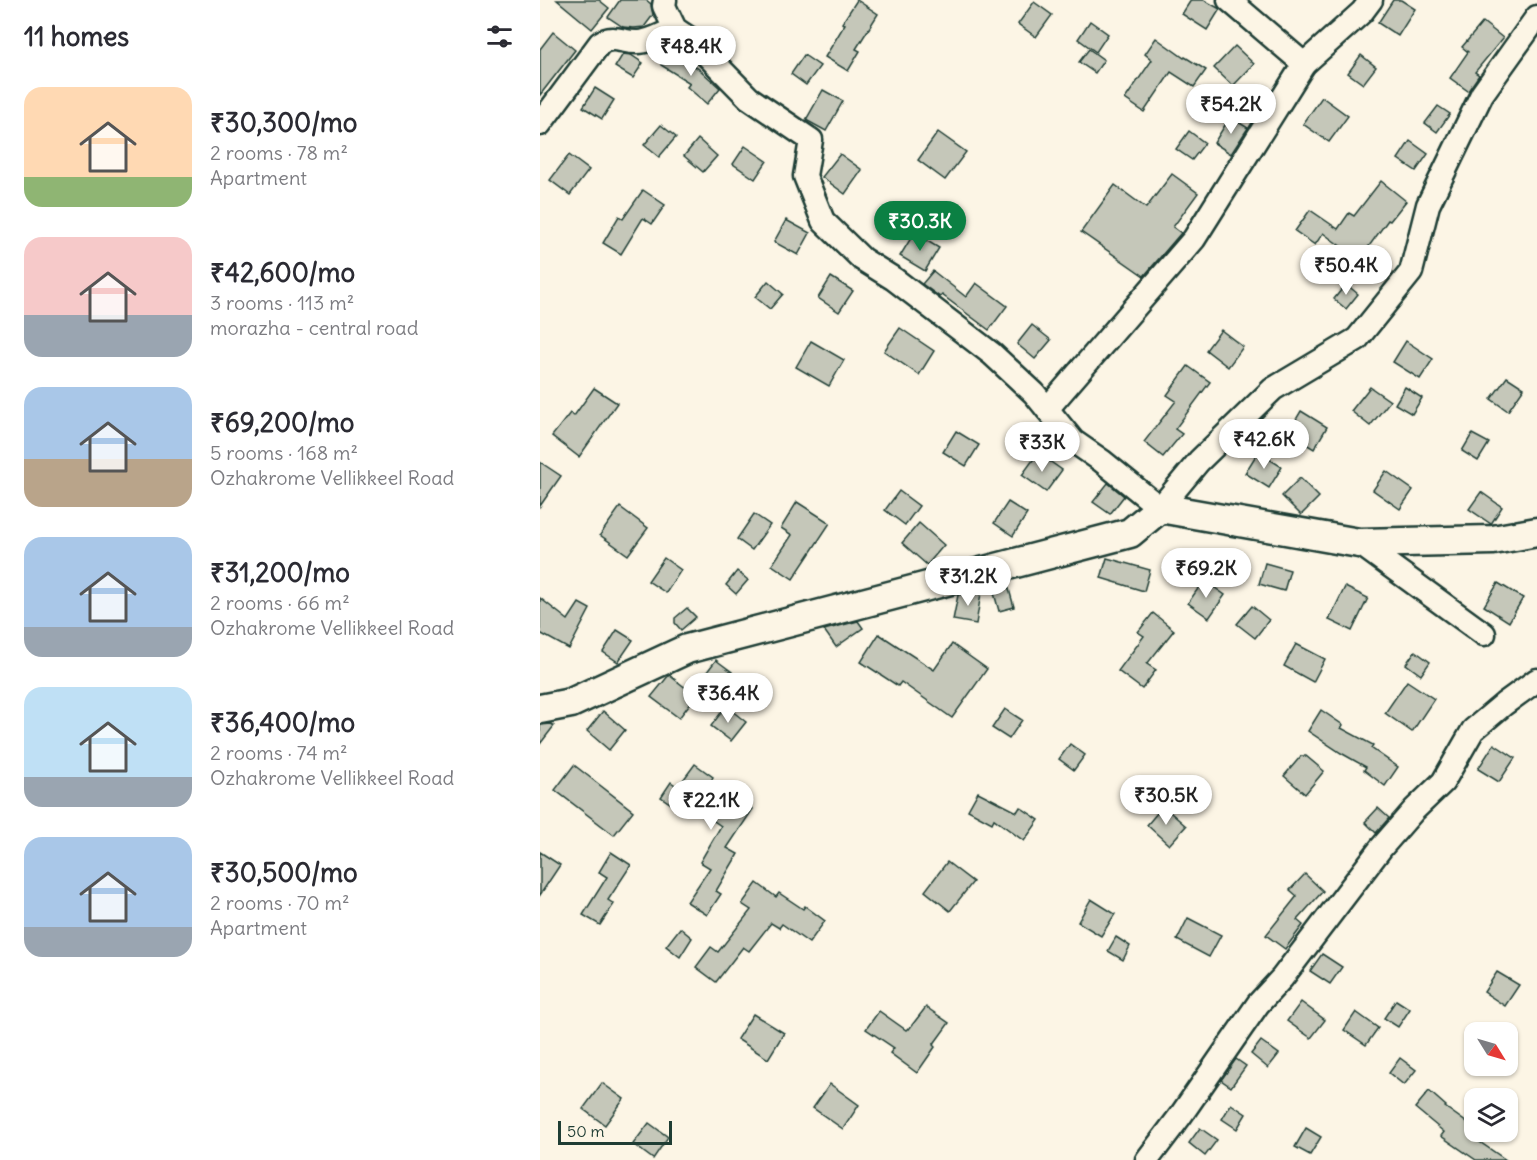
<!DOCTYPE html>
<html lang="en">
<head>
<meta charset="utf-8">
<style>
  :root { --surface:#fff; --page:#f2f2f3; --text:#2b2b33; --muted:#7c7c81; --accent:#0b8043 }
  body { margin:0; font-family:Delius,sans-serif; background:var(--page); color:var(--text); height:100vh; display:flex; flex-direction:column; font-size:22px; white-space:nowrap }
  * { box-sizing:border-box; margin:0 }
  p { font-size:20px; color:var(--muted) }
  .icon { flex:none; width:33px; height:33px; fill:none; stroke:currentColor; stroke-width:2; stroke-linecap:round; stroke-linejoin:round }
  .map { position:relative; flex:1; overflow:hidden }
  .sheet { display:flex; flex-direction:column; background:var(--surface); width:540px }
  .sheet>* { flex:none }
  .needle { width:39px; rotate:127deg }
  .fabs { position:absolute; left:924px; top:1022px; display:grid; gap:12px }
  .fabs a { display:grid; place-items:center; width:54px; height:54px; border-radius:12px; background:var(--surface); box-shadow:0 2px 4px #0004; font-size:30px }
  .scale { position:absolute; left:18px; bottom:15px; width:114px; box-sizing:border-box; padding-left:6px; border:3px solid #1f3d34; border-top:0; font-size:16px; line-height:21px; white-space:nowrap; color:#1f3d34; -webkit-text-stroke:4px #fcf5e5; paint-order:stroke }
  .price { position:absolute; translate:-50% -51px; padding:0 14px; border-radius:21px; background:#fff; color:#222; font-size:20px; line-height:39px; filter:drop-shadow(0 2px 3px #0008) }
  .price::after { content:''; position:absolute; left:50%; top:36px; width:18px; height:14px; margin-left:-9px; background:inherit; clip-path:polygon(0 0,100% 0,50% 100%) }
  .price.active { background:var(--accent); color:#fff }
  ul { padding:0; list-style:none }
  li { display:flex; align-items:center; gap:18px; height:150px; padding:0 24px }
  li span { display:grid; place-items:center; flex:none; width:168px; height:120px; border-radius:18px; color:#555 }
  li>.icon { margin-inline-start:auto }
  span .icon { width:72px; height:72px; fill:#fffc; stroke-width:1 }
  li b { font-size:26px }
  h2 { display:flex; justify-content:space-between; align-items:center; height:72px; padding:0 24px; font-size:26px }
  main { display:flex; flex:1; min-height:0 }
  .map>svg:first-child { display:block }
</style>
</head>
<body>
<main>
<section class="sheet">
<h2>11 homes<svg class="icon" aria-label="filters" viewBox="0 0 24 24"><path d="M4 7h16M4 17h16"/><circle cx="9" cy="7" r="2"/><circle cx="15" cy="17" r="2"/></svg></h2>
<ul>
<li><span style="background:linear-gradient(#ffd9b3 75%,#8fb573 0)"><svg class="icon" aria-label="home" viewBox="0 0 24 24"><path d="M3 11l9-7 9 7M6 9v11h12V9"/></svg></span><div><b>₹30,300/mo</b><p>2 rooms · 78 m²</p><p>Apartment</p></div></li>
<li><span style="background:linear-gradient(#f6c9c9 65%,#9aa5b1 0)"><svg class="icon" aria-label="home" viewBox="0 0 24 24"><path d="M3 11l9-7 9 7M6 9v11h12V9"/></svg></span><div><b>₹42,600/mo</b><p>3 rooms · 113 m²</p><p>morazha - central road</p></div></li>
<li><span style="background:linear-gradient(#a9c7e8 60%,#b9a48a 0)"><svg class="icon" aria-label="home" viewBox="0 0 24 24"><path d="M3 11l9-7 9 7M6 9v11h12V9"/></svg></span><div><b>₹69,200/mo</b><p>5 rooms · 168 m²</p><p>Ozhakrome Vellikkeel Road</p></div></li>
<li><span style="background:linear-gradient(#a9c7e8 75%,#9aa5b1 0)"><svg class="icon" aria-label="home" viewBox="0 0 24 24"><path d="M3 11l9-7 9 7M6 9v11h12V9"/></svg></span><div><b>₹31,200/mo</b><p>2 rooms · 66 m²</p><p>Ozhakrome Vellikkeel Road</p></div></li>
<li><span style="background:linear-gradient(#bfe0f5 75%,#9aa5b1 0)"><svg class="icon" aria-label="home" viewBox="0 0 24 24"><path d="M3 11l9-7 9 7M6 9v11h12V9"/></svg></span><div><b>₹36,400/mo</b><p>2 rooms · 74 m²</p><p>Ozhakrome Vellikkeel Road</p></div></li>
<li><span style="background:linear-gradient(#a9c7e8 75%,#9aa5b1 0)"><svg class="icon" aria-label="home" viewBox="0 0 24 24"><path d="M3 11l9-7 9 7M6 9v11h12V9"/></svg></span><div><b>₹30,500/mo</b><p>2 rooms · 70 m²</p><p>Apartment</p></div></li>
</ul>
</section>
<div class="map">
<svg width="997" height="1160" viewBox="0 0 997 1160">
  <rect width="100%" height="100%" fill="#fcf5e5"/>
  <filter id="ink" filterUnits="userSpaceOnUse"><feTurbulence type="fractalNoise" baseFrequency=".0167" numOctaves="2"/><feDisplacementMap in="SourceGraphic" scale="12" xChannelSelector="R" yChannelSelector="G"/><feConvolveMatrix kernelMatrix="1 2 1 2 8 2 1 2 1" color-interpolation-filters="sRGB"/></filter>
  <g filter="url(#ink)">
    <!-- building -->
    <g fill="#c5c7b9" stroke="#1f3d34" stroke-width="1.5">
      <path d="M17 0H59L69 8 52 29Z"/>
      <path d="M80 0H106L111 4 113 15 104 27 94 28 83 27 68 17Z"/>
      <path d="M317 0 338 14 316 49 320 51 308 71 285 57 305 24 302 23Z"/>
      <path d="M651 0H664L680 9 667 30 642 14Z"/>
      <path d="M853 0H861L875 9 858 36 838 23Z"/>
      <path d="M494 2 512 15 496 37 478 24Z"/>
      <path d="M550 21 568 34 556 52 538 39Z"/>
      <path d="M943 22 963 38 935 72 939 75 928 91 910 78 928 52 922 47Z"/>
      <path d="M13 32 35 50 0 95V49Z"/>
      <path d="M616 38 644 58 645 57 666 70 654 87 631 72 604 112 585 99 612 60 605 54Z"/>
      <path d="M695 46 714 64 693 86 674 68Z"/>
      <path d="M549 49 564 60 555 73 539 62Z"/>
      <path d="M130 50 159 69 180 88 167 104 147 87 150 83 121 65Z"/>
      <path d="M83 54 91 55 103 63 93 78 75 67Z"/>
      <path d="M264 55 280 66 266 85 251 74Z"/>
      <path d="M821 55 836 67 823 84 808 73Z"/>
      <path d="M55 88 74 100 62 119 43 107Z"/>
      <path d="M283 90 303 101 286 131 266 120Z"/>
      <path d="M782 97 808 116 789 142 763 124Z"/>
      <path d="M898 106 910 114 897 132 885 123Z"/>
      <path d="M690 117 708 128 691 154 674 143Z"/>
      <path d="M121 125 136 137 119 157 104 145Z"/>
      <path d="M649 131 665 143 652 160 636 149Z"/>
      <path d="M398 132 426 152 405 180 378 160Z"/>
      <path d="M158 139 177 156 163 172 144 156Z"/>
      <path d="M870 141 888 154 876 171 858 159Z"/>
      <path d="M205 146 227 161 215 179 193 164Z"/>
      <path d="M300 154 322 170 305 194 282 177Z"/>
      <path d="M29 155 49 170 30 195 10 180Z"/>
      <path d="M632 174 658 193 633 227 641 233 604 276 541 232 575 185 606 208Z"/>
      <path d="M841 181 866 201 850 221 848 220 819 260 783 233 775 245 755 231 770 210 798 229 809 213 814 216Z"/>
      <path d="M103 190 125 205 112 224 103 218 81 254 63 243 79 216 83 219Z"/>
      <path d="M246 220 270 233 258 255 234 242Z"/>
      <path d="M374 233 399 248 385 271 360 256Z"/>
      <path d="M393 271 426 297 436 283 467 306 449 330 402 295 400 297 382 284Z"/>
      <path d="M291 277 313 291 299 312 278 298Z"/>
      <path d="M228 281 243 294 230 309 215 297Z"/>
      <path d="M806 284 818 294 806 309 794 299Z"/>
      <path d="M492 325 511 340 495 359 477 344Z"/>
      <path d="M360 328 394 351 379 375 344 351Z"/>
      <path d="M681 330 703 347 688 367 666 350Z"/>
      <path d="M271 341 304 360 289 386 256 367Z"/>
      <path d="M866 341 893 359 880 379 853 362Z"/>
      <path d="M648 366 670 382 635 429 642 434 623 457 604 442 636 401 627 395Z"/>
      <path d="M967 377 984 388 968 411 951 399Z"/>
      <path d="M830 387 850 401 830 426 811 411Z"/>
      <path d="M865 387 882 398 872 414 855 404Z"/>
      <path d="M54 388 77 403 39 457 12 436 30 413 34 416Z"/>
      <path d="M761 411 787 427 774 449 748 433Z"/>
      <path d="M416 431 439 445 426 466 403 452Z"/>
      <path d="M932 434 949 443 938 461 922 451Z"/>
      <path d="M718 452 742 467 729 488 705 473Z"/>
      <path d="M498 453 522 470 506 492 482 475Z"/>
      <path d="M0 462 21 476 0 506Z"/>
      <path d="M846 471 873 490 860 509 833 490Z"/>
      <path d="M760 478 779 497 761 515 742 496Z"/>
      <path d="M568 483 584 496 570 514 553 502Z"/>
      <path d="M359 491 379 506 365 525 345 510Z"/>
      <path d="M941 492 962 507 951 524 929 509Z"/>
      <path d="M257 502 290 523 253 579 232 565 252 535 241 528Z"/>
      <path d="M468 502 487 514 473 536 454 523Z"/>
      <path d="M80 507 108 528 88 555 60 535Z"/>
      <path d="M214 514 230 525 212 550 197 539Z"/>
      <path d="M379 523 404 545 387 565 362 543Z"/>
      <path d="M124 558 141 570 126 593 108 581Z"/>
      <path d="M567 558 610 570 604 591 561 578Z"/>
      <path d="M725 563 750 570 744 591 719 584Z"/>
      <path d="M197 571 208 580 196 594 186 585Z"/>
      <path d="M664 580 685 595 669 618 648 603Z"/>
      <path d="M467 582 474 607 459 611 452 586Z"/>
      <path d="M958 583 983 598 969 622 944 606Z"/>
      <path d="M805 587 828 598 812 631 789 620Z"/>
      <path d="M432 591 441 593 436 624 413 620 418 595Z"/>
      <path d="M0 598 28 620 39 603 50 609 29 649 0 633Z"/>
      <path d="M712 606 729 620 715 638 697 624Z"/>
      <path d="M147 608 156 617 141 630 135 623V618Z"/>
      <path d="M613 613 634 630 607 664 616 670 602 689 578 671 604 636 598 632Z"/>
      <path d="M318 621 323 628 296 647 284 630Z"/>
      <path d="M77 630 93 640 78 662 63 652Z"/>
      <path d="M339 634 394 670 412 644 447 669 412 718 361 682 358 686 321 662Z"/>
      <path d="M756 644 785 659 773 682 744 666Z"/>
      <path d="M875 651 890 662 881 675 866 664Z"/>
      <path d="M176 660 192 672 173 698 156 686Z"/>
      <path d="M129 675 156 696 139 718 111 697Z"/>
      <path d="M867 681 894 699 872 732 845 713Z"/>
      <path d="M186 706 206 722 191 741 171 726Z"/>
      <path d="M465 709 482 720 469 739 452 728Z"/>
      <path d="M781 710 803 725 801 728 833 745 831 748 858 767 845 786 824 770 826 767 801 753 768 731Z"/>
      <path d="M63 711 85 730 69 750 47 731Z"/>
      <path d="M11 724 14 726 0 744V725Z"/>
      <path d="M530 744 545 755 534 770 519 759Z"/>
      <path d="M954 744 975 758 959 782 938 769Z"/>
      <path d="M761 756H766L784 771 765 794 744 776Z"/>
      <path d="M155 764 173 777 171 781 213 809 187 848 198 854 176 891 181 894 167 915 147 902 170 868 160 862 181 826 171 819 180 805 159 790 143 812 121 797 131 782 138 787Z"/>
      <path d="M34 765 93 811 74 835 15 790Z"/>
      <path d="M438 792 477 812 480 807 499 820 484 841 454 819 452 823 428 810Z"/>
      <path d="M623 806 646 826 629 845 607 825Z"/>
      <path d="M838 808 849 818 836 833 825 822Z"/>
      <path d="M0 852 20 865 0 895Z"/>
      <path d="M71 852 91 865 68 900 74 904 60 925 43 915 67 877 59 872Z"/>
      <path d="M407 862 433 882 410 911 385 891Z"/>
      <path d="M765 874 783 891 757 920 763 925 745 949 726 935 757 896 750 890Z"/>
      <path d="M217 883 236 897 239 893 263 909 265 906 285 921 269 943 242 924 239 928 231 923 209 951 203 947 176 982 156 967 171 947 178 952 211 910 202 904Z"/>
      <path d="M551 899 575 914 561 936 538 922Z"/>
      <path d="M648 918 681 935 669 957 637 940Z"/>
      <path d="M140 928 152 938 140 957 126 946Z"/>
      <path d="M576 937 590 946 583 960 568 951Z"/>
      <path d="M782 954 802 967 790 984 770 971Z"/>
      <path d="M957 972 979 985 965 1006 944 992Z"/>
      <path d="M856 1000 870 1009 858 1027 844 1018Z"/>
      <path d="M761 1002 785 1020 771 1038 747 1021Z"/>
      <path d="M386 1007 409 1023 393 1045 395 1047 377 1073 350 1053 354 1048 326 1029 339 1011 366 1030 368 1028 369 1029Z"/>
      <path d="M816 1012 838 1028 826 1045 804 1030Z"/>
      <path d="M213 1014 244 1033 228 1059 197 1039Z"/>
      <path d="M721 1041 739 1054 728 1068 711 1054Z"/>
      <path d="M860 1058 876 1070 864 1085 849 1073Z"/>
      <path d="M696 1059 706 1066 691 1087 681 1080Z"/>
      <path d="M62 1083 84 1099 65 1125 43 1109Z"/>
      <path d="M290 1084 319 1105 303 1129 273 1108Z"/>
      <path d="M889 1091 906 1106 905 1107 934 1128V1131L939 1132 934 1138 966 1160H936L901 1136 904 1132 875 1108Z"/>
      <path d="M691 1104 706 1114 697 1129 682 1119Z"/>
      <path d="M109 1123 128 1137 113 1159 93 1144Z"/>
      <path d="M660 1128 677 1140 665 1156 649 1143Z"/>
      <path d="M766 1128 781 1137 770 1155 755 1147Z"/>
    </g>
    <g fill="none" stroke-linecap="round" stroke-linejoin="round">
      <defs>
        <g id="minor">
          <path d="M125 0 124 6 135 29 153 41 209 98 271 140 265 176 283 221 322 259 354 279 452 354 494 393 533 441 562 461 620 508 659 461 733 389 817 339 871 272 888 205 942 94 997 17"/>
          <path d="M689 0 764 64"/>
          <path d="M0 124 60 43C74 34 83 43 98 42 110 42 124 33 135 29"/>
          <path d="M507 409 654 239 764 64 822 12 831 0"/>
          <path d="M819 543 944 634"/>
          <path d="M607 1160 641 1115 718 1004 742 978 841 848 874 810 903 782 933 730 964 704 997 680"/>
        </g>
        <path id="major" d="M0 709 31 703 147 649 590 533 620 508 819 543 953 540 997 532"/>
      </defs>
      <!-- minor casing -->
      <use href="#minor" stroke="#1f3d34" stroke-width="27"/>
      <!-- major casing -->
      <use href="#major" stroke="#1f3d34" stroke-width="33"/>
      <!-- minor -->
      <use href="#minor" stroke="#fcf5e5" stroke-width="22"/>
      <!-- major -->
      <use href="#major" stroke="#fcf5e5" stroke-width="28"/>
    </g>
  </g>
</svg>
<div class="fabs">
<a><svg class="needle" viewBox="-14 -14 28 28"><path d="M0-13l5 13h-10z" fill="#e53935"/><path d="M0 13l5-13h-10z" fill="#7c7c81"/></svg></a>
<a><svg class="icon" aria-label="layers" viewBox="0 0 24 24"><path d="M12 4l9 5-9 5-9-5zM3 14l9 5 9-5"/></svg></a>
</div>
<div class="scale">50 m</div>
<b class="price" style="left:151px;top:77px">₹48.4K</b>
<b class="price" style="left:691px;top:135px">₹54.2K</b>
<b class="price active" style="left:380px;top:252px">₹30.3K</b>
<b class="price" style="left:806px;top:296px">₹50.4K</b>
<b class="price" style="left:724px;top:470px">₹42.6K</b>
<b class="price" style="left:502px;top:473px">₹33K</b>
<b class="price" style="left:666px;top:599px">₹69.2K</b>
<b class="price" style="left:428px;top:607px">₹31.2K</b>
<b class="price" style="left:188px;top:724px">₹36.4K</b>
<b class="price" style="left:626px;top:826px">₹30.5K</b>
<b class="price" style="left:171px;top:831px">₹22.1K</b>
</div>
</main>
</body>
</html>
